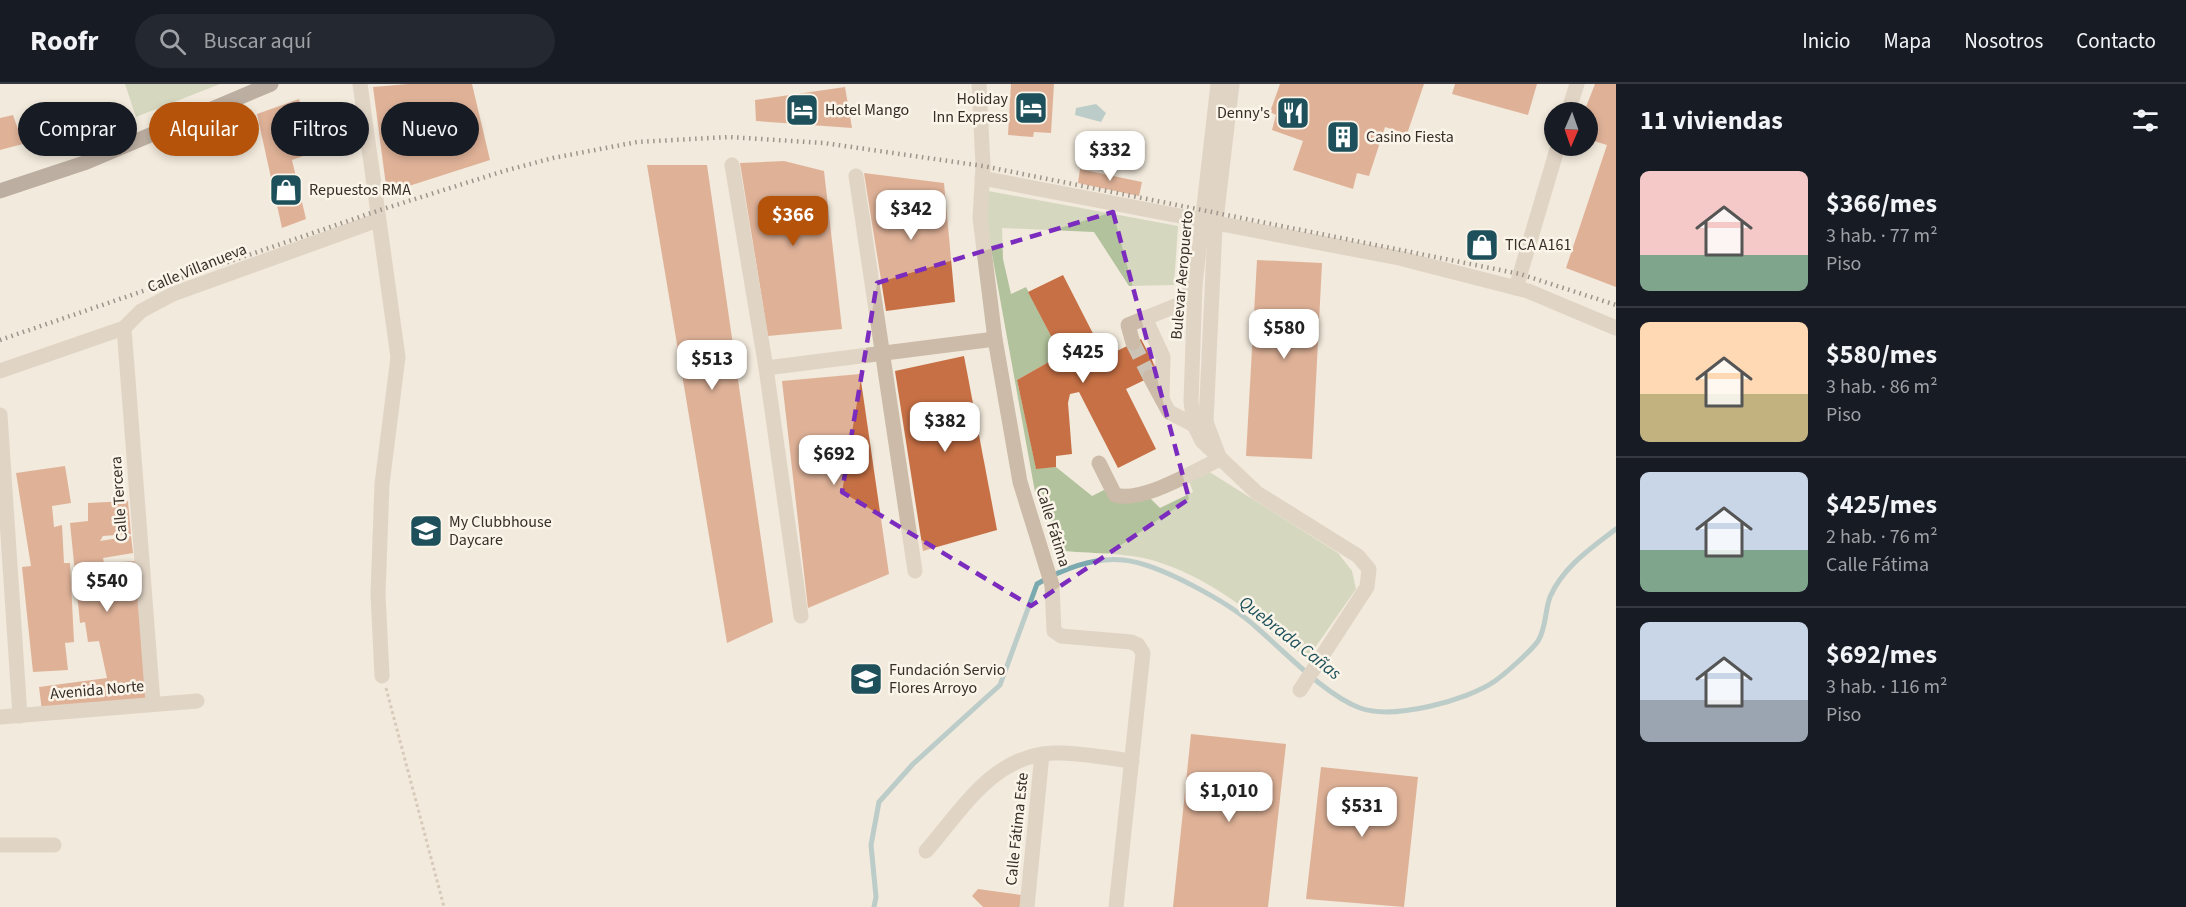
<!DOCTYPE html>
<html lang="es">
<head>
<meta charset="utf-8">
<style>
  :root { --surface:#171b24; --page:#242831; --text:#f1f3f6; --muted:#9ea1a6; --line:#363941; --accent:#b45309 }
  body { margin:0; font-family:"Source Sans 3",sans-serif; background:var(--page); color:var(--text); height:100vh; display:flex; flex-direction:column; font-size:22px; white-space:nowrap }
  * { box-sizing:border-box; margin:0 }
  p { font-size:20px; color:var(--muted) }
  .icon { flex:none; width:33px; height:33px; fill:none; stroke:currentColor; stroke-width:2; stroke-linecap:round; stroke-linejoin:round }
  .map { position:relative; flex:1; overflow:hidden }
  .side { display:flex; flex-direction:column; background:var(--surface); width:570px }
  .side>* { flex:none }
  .banner { position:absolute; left:18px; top:18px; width:570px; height:54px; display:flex; gap:12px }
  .needle { width:39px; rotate:182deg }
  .tools { position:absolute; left:1544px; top:18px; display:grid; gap:12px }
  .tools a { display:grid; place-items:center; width:54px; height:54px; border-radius:50%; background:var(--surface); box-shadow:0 3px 9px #0003; font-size:30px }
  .price { position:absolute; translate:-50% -51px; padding:0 14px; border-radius:12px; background:#fff; color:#222; font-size:20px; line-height:39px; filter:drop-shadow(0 2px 3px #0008) }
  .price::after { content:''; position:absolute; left:50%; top:36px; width:18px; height:14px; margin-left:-9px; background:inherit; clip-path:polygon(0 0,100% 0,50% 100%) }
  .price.active { background:var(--accent); color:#fff }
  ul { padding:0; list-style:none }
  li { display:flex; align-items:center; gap:18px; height:150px; padding:0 24px }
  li+li { border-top:2px solid var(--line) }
  li span { display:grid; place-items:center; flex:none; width:168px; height:120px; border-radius:9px; color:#555 }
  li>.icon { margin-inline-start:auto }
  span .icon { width:72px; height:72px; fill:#fffc; stroke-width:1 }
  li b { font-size:26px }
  h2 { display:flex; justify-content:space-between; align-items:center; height:72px; padding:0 24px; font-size:26px }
  .chip { padding:0 21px; border-radius:27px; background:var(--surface); box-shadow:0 3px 9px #0003; font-size:21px; line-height:54px }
  .chip.active { background:var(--accent); color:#fff }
  header { display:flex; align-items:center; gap:36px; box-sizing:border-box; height:84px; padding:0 30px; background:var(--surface); border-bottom:2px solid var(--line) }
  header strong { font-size:28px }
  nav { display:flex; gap:33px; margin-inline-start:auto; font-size:21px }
  .search { width:420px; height:54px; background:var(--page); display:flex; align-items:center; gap:15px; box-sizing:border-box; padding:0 21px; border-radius:33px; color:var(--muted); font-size:22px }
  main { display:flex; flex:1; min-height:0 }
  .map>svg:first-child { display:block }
</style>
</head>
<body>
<header>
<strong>Roofr</strong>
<div class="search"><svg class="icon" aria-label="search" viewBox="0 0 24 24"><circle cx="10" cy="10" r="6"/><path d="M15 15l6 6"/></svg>Buscar aquí</div>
<nav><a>Inicio</a><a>Mapa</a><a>Nosotros</a><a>Contacto</a></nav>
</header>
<main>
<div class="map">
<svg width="1616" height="823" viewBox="0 0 1616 823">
  <rect width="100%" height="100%" fill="#f2eadc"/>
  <!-- green -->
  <g fill="#b2c29c">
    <path d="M125 0H220L136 33Z"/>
    <path d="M983 106 1178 142 1174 201 1129 202 1094 148 1002 144 1003 175 1011 210 1026 203 1061 271 1017 296 1036 384 1056 383 1092 412 1104 406C1117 421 1132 419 1150 414L1160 424 1193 408 1189 397 1208 387 1338 469 1352 487 1356 505 1307 575C1263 538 1216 497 1161 479 1131 468 1096 470 1065 467L1035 408 986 137Z"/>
  </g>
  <!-- water -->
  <path fill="#7ba9b0" d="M1096 20 1106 29 1101 38 1075 31 1076 24Z"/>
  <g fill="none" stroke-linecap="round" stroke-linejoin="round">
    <!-- stream -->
    <path stroke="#7ba9b0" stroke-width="5" d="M874 823 876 813 871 761 879 718 913 680 1000 601 1037 500C1063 485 1092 473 1123 476 1158 479 1230 519 1256 543 1284 567 1325 611 1360 624 1393 636 1466 617 1495 597 1506 589 1531 567 1538 557 1546 545 1545 526 1550 513 1563 483 1591 464 1616 445"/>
  </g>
  <!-- building -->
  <g fill="#c77045">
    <path d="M408 0H472L490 76 387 109 373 3Z"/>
    <path d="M1011 0H1054L1051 49 1034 48 1033 53 1008 51Z"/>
    <path d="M1280 0H1424L1407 50 1385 43 1369 92 1357 89 1353 105 1293 86 1303 57 1272 46 1276 31 1270 28Z"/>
    <path d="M1455 0H1537L1528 31 1452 10Z"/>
    <path d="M1595 0H1616V203L1566 184 1607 61 1587 55V28H1584Z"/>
    <path d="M845 3 852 44 756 37 755 16Z"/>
    <path d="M299 15 315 68 292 76 306 135 282 144 257 30Z"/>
    <path d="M13 31 19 48 35 44 38 56 0 66V34Z"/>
    <path d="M784 77 824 87 842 245 768 252 740 79Z"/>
    <path d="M647 81H707L773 538 727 559Z"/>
    <path d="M1080 85 1142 98 1139 112 1078 99Z"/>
    <path d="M864 89 944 99 955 218 886 227Z"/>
    <path d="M1257 176 1322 179 1312 375 1246 372Z"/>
    <path d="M1063 191 1105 273 1141 255 1159 289 1126 305 1156 365 1118 384 1079 308 1070 310 1068 319 1072 370 1056 372V383L1036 385 1017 296 1061 271 1028 208Z"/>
    <path d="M964 272 997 446 923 467 895 287Z"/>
    <path d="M860 290 889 490 808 524 782 297Z"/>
    <path d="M65 382 71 419 52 422 54 443 62 441 64 479H70L74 558 65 559 68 586 33 588 22 483 31 482 16 389Z"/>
    <path d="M128 417 131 450 103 452 100 457 131 452 133 469 103 474 104 479 136 477 152 615 42 627 39 603 107 594 99 557 88 558 85 538 80 539 70 439 88 437V419Z"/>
    <path d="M1191 650 1286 660 1268 823H1173Z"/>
    <path d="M1321 683 1418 693 1404 823 1306 815Z"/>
    <path d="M978 805 1021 811 1020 823H983L972 812Z"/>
  </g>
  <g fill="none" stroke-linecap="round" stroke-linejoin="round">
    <!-- minor-tunnel -->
    <path stroke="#cdc4b8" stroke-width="15" stroke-dasharray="15 8" stroke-linecap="butt" d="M1133 259 1150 293"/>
    <!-- path -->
    <path stroke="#b7a592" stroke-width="3" stroke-dasharray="3 3" stroke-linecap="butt" d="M386 604 444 823"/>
    <!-- minor -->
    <g stroke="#cbbba8" stroke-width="15">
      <path d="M360 0 398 273 382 400 378 510 382 592"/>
      <path d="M979 0 983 82 980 134 995 255 1020 398 1052 501 1054 547 1061 552 1131 558 1138 561 1143 569 1116 823"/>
      <path d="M1218 0 1195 201 1191 317 1194 341 1202 357 1257 409 1358 472 1369 485 1367 503 1300 606"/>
      <path d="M1568 28 1577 0"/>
      <path d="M732 81 766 284 801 532"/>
      <path d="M856 92 915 487"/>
      <path d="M982 94 1399 174 1528 207 1616 244"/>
      <path d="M1516 204 1558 62"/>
      <path d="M1145 234 1163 273 1162 315"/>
      <path d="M124 244 153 619"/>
      <path d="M1133 259 1128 241 1178 221 1195 201"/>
      <path d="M766 284 995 255"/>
      <path d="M0 287 124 244 141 227 173 210 378 136"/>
      <path d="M1150 293 1169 328 1194 341 1201 339"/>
      <path d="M0 331 20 632"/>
      <path d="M1218 370 1206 338 1215 144 1232 0"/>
      <path d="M1099 379 1115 411C1143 419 1194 387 1220 375"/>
      <path d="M0 633 197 617"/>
      <path d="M0 761H54"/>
      <path d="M926 767C962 726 993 671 1054 669 1079 668 1106 674 1132 677"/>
      <path d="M1027 823 1042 670"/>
    </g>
    <!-- major -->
    <path stroke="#7a6759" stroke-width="15" d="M0 107 84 79 271 0"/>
    <!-- rail -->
    <path stroke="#372e28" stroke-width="4.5" stroke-dasharray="1.5 4.5" stroke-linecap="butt" d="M0 256 377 127 504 87 553 74 637 58 729 53 824 59 983 82 1520 190 1616 221"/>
  </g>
  <!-- marked area -->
  <path d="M0 0H1616V823H0ZM1113 128 1189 415 1031 522 842 408 877 199Z" fill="#f2eadc" fill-opacity=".55" fill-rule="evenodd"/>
  <path fill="none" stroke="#7b2cbf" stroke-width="4.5" stroke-dasharray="12 8" stroke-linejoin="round" d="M1113 128 1189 415 1031 522 842 408 877 199Z"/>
  <!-- icons -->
  <defs>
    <symbol id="hotel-square" viewBox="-11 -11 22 22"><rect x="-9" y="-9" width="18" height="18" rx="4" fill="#1d505a" stroke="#faf4e9"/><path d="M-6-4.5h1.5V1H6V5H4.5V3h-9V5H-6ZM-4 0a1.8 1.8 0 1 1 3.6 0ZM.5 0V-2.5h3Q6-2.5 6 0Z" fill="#fff"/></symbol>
    <symbol id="restaurant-square" viewBox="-11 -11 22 22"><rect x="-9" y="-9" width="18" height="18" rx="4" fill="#1d505a" stroke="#faf4e9"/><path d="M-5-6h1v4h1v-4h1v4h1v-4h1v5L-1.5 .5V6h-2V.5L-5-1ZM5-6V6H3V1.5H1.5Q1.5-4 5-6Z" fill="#fff"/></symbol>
    <symbol id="building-square" viewBox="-11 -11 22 22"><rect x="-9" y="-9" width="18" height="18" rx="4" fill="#1d505a" stroke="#faf4e9"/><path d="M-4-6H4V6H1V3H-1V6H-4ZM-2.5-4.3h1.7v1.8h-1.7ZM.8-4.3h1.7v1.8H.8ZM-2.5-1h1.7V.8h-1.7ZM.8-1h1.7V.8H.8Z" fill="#fff"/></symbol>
    <symbol id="shop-square" viewBox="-11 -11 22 22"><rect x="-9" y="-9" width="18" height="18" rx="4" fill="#1d505a" stroke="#faf4e9"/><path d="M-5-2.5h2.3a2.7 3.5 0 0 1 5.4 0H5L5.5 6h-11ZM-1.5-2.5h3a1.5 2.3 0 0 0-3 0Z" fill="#fff"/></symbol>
    <symbol id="school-square" viewBox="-11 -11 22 22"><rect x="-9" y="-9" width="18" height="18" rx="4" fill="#1d505a" stroke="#faf4e9"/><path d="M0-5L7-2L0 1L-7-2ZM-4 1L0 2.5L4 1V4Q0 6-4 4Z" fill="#fff"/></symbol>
  </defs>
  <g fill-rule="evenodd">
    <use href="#hotel-square" x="1012" y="5" width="38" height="38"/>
    <use href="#hotel-square" x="783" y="7" width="38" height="38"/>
    <use href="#restaurant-square" x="1274" y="10" width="38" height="38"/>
    <use href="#building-square" x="1324" y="34" width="38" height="38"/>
    <use href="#shop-square" x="267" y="87" width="38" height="38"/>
    <use href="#shop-square" x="1463" y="142" width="38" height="38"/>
    <use href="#school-square" x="407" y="428" width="38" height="38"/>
    <use href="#school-square" x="847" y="576" width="38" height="38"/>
  </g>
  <g text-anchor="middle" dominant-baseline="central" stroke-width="5" stroke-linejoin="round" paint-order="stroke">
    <!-- poi labels -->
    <g font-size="16" fill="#372e28" stroke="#faf4e9" text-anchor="start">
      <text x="1008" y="15" text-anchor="end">Holiday<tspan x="1008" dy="18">Inn Express</tspan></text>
      <text x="825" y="26">Hotel Mango</text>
      <text x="1270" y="29" text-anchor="end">Denny's</text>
      <text x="1366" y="53">Casino Fiesta</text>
      <text x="309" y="106">Repuestos RMA</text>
      <text x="1505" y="161">TICA A161</text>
      <text x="449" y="438">My Clubbhouse<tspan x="449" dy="18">Daycare</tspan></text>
      <text x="889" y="586">Fundación Servio<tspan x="889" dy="18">Flores Arroyo</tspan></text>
    </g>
    <!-- street labels -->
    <g font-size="16" fill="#372e28" stroke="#faf4e9">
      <text transform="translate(197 184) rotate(-22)">Calle Villanueva</text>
      <text transform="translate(1182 191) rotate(-85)">Bulevar Aeropuerto</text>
      <text transform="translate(119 415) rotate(-94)">Calle Tercera</text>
      <text transform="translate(1053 443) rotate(73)">Calle Fátima</text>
      <text transform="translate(97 606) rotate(-5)">Avenida Norte</text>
      <text transform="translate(1017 745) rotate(-84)">Calle Fátima Este</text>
    </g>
    <!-- water labels -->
    <g font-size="18" font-style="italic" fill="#1d505a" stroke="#faf4e9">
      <text transform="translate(1290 554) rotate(38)">Quebrada Cañas</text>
    </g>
  </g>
</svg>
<div class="tools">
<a><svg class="needle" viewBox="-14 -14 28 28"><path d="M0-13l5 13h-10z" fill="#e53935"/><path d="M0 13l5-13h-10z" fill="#9ea1a6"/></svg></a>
</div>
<b class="price" style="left:1110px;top:98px">$332</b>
<b class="price" style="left:911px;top:157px">$342</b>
<b class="price active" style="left:793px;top:163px">$366</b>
<b class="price" style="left:1284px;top:276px">$580</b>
<b class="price" style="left:1083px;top:300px">$425</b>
<b class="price" style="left:712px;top:307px">$513</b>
<b class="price" style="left:945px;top:369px">$382</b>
<b class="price" style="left:834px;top:402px">$692</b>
<b class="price" style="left:107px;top:529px">$540</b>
<b class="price" style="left:1229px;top:739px">$1,010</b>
<b class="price" style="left:1362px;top:754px">$531</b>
<div class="banner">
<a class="chip">Comprar</a>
<a class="chip active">Alquilar</a>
<a class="chip">Filtros</a>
<a class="chip">Nuevo</a>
</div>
</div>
<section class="side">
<h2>11 viviendas<svg class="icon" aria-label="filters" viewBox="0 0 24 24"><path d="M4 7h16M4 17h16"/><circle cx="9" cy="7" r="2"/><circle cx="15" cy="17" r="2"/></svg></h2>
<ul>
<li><span style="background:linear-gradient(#f6c9c9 70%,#7fa58c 0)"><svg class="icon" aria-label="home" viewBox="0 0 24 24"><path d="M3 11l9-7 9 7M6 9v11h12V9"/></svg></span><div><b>$366/mes</b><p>3 hab. · 77 m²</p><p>Piso</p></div></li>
<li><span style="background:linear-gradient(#ffd9b3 60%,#c2b280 0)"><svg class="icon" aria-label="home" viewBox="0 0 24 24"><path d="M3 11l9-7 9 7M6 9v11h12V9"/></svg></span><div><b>$580/mes</b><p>3 hab. · 86 m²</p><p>Piso</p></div></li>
<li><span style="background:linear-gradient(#c9d6e8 65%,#7fa58c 0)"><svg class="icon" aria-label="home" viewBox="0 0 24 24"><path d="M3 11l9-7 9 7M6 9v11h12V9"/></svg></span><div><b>$425/mes</b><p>2 hab. · 76 m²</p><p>Calle Fátima</p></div></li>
<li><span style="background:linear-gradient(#c9d6e8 65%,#9aa5b1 0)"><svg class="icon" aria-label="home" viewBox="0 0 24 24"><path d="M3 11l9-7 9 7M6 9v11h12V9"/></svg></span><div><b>$692/mes</b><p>3 hab. · 116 m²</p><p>Piso</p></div></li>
</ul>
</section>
</main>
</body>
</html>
